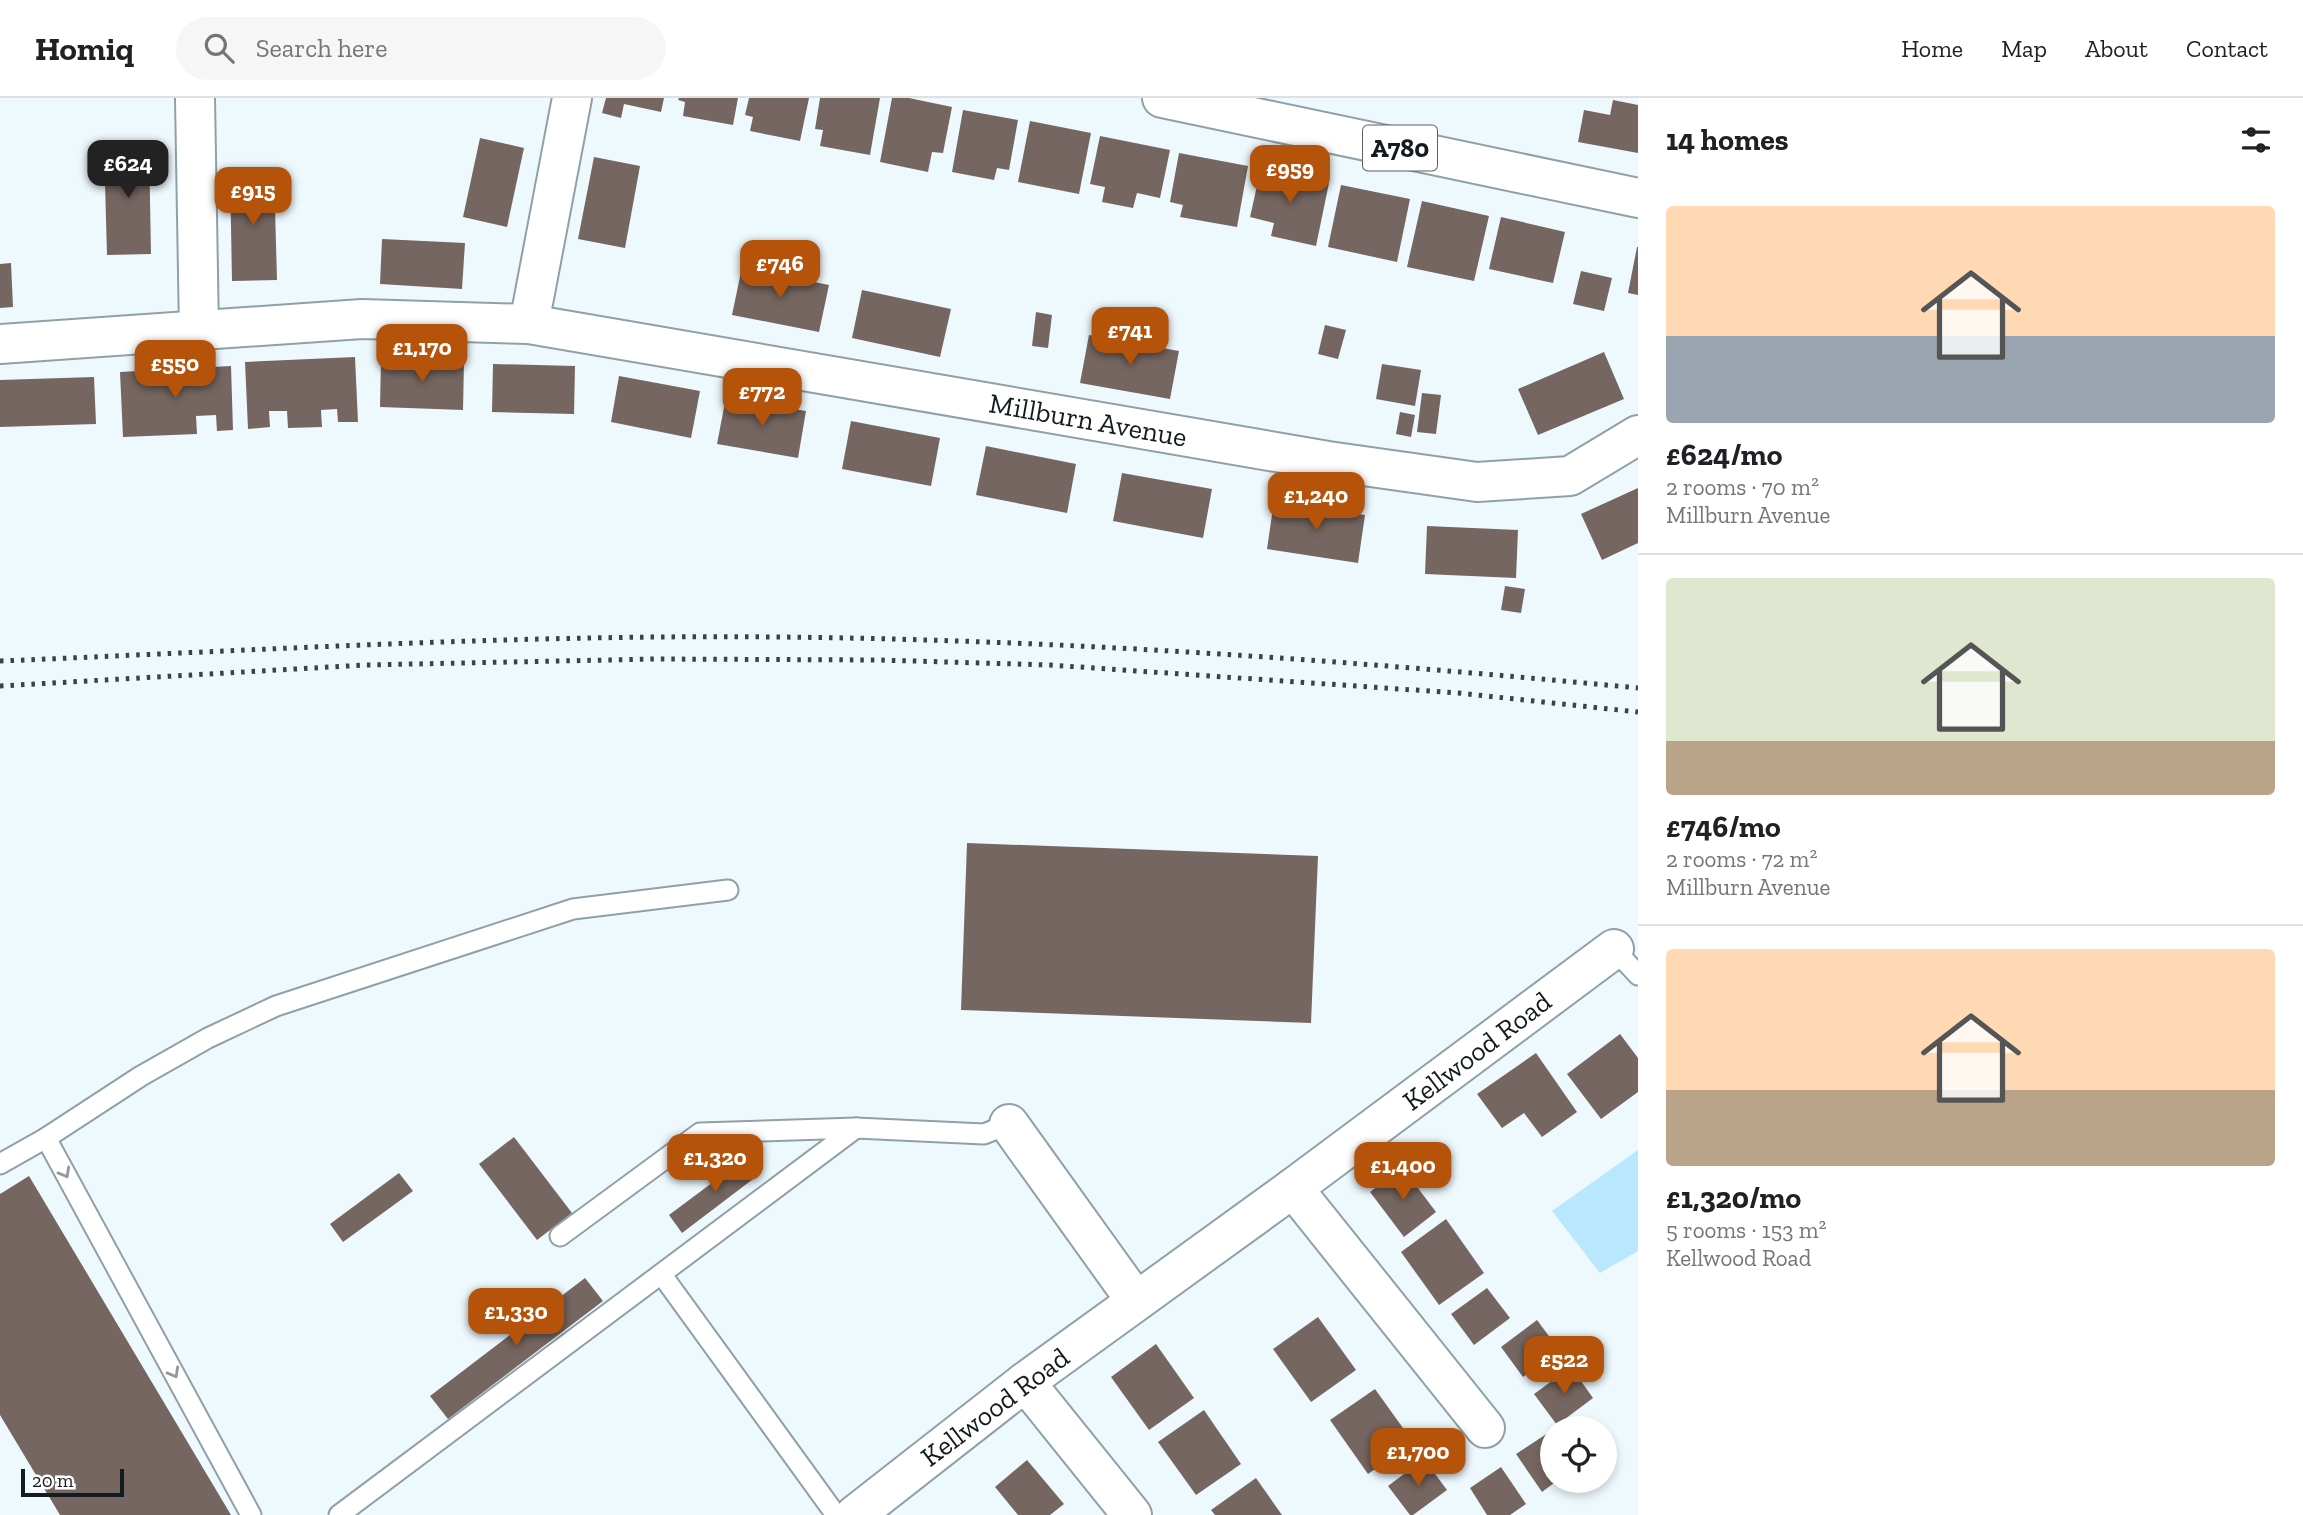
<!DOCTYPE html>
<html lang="en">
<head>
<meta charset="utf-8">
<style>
  :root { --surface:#fff; --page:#f6f6f6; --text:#202124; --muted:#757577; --line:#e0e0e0; --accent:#b45309 }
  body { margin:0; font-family:"Zilla Slab",serif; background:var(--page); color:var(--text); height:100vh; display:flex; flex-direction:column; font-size:26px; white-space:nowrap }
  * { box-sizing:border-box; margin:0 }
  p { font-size:23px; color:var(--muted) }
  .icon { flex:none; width:38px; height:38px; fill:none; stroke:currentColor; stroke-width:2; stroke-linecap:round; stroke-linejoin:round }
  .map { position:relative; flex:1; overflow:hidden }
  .panel { display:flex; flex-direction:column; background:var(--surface); width:665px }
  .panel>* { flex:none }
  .tools { position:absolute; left:1540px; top:1318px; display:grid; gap:14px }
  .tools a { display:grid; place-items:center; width:77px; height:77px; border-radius:50%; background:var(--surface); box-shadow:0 4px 10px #0003; font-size:35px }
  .scale { position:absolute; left:21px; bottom:18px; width:103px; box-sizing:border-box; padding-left:7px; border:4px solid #141b1e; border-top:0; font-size:19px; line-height:24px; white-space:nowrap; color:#141b1e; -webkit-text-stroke:5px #fff; paint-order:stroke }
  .price { position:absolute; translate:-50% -60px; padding:0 16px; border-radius:14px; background:var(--accent); color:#fff; font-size:23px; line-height:46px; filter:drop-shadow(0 2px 4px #0008) }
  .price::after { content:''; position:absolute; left:50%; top:42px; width:21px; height:16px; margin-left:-10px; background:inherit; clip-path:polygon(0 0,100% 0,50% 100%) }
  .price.on { background:#222; color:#fff }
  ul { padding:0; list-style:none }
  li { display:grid; align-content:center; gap:14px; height:371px; padding:0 28px }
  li+li { border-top:2px solid var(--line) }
  li span { display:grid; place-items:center; height:217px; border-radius:7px; color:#555 }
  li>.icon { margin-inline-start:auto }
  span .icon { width:126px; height:126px; fill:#fffc; stroke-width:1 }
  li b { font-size:30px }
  h2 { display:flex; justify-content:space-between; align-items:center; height:84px; padding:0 28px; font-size:30px }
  header { display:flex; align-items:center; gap:42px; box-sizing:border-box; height:98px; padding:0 35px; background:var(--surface); border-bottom:2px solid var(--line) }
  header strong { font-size:33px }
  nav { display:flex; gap:38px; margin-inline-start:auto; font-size:24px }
  .search { width:490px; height:63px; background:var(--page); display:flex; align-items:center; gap:18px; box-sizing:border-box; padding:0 24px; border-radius:38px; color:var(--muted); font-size:26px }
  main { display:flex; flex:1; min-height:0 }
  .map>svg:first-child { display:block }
</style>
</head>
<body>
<header>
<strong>Homiq</strong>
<div class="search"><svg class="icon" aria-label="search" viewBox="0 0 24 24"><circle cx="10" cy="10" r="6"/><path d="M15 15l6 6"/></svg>Search here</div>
<nav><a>Home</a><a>Map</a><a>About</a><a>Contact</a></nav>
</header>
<main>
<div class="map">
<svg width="1638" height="1417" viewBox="0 0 1638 1417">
  <rect width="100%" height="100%" fill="#eef9fe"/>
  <!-- green -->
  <path fill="#b9e7fe" d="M1638 1052V1153L1600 1175 1552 1113Z"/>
  <!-- building -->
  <g fill="#766661">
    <path d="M606 0H664L661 14 624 6 621 20 602 15Z"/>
    <path d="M679 0H738L733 27 683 18 685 4 678 2Z"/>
    <path d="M749 0H809L800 43 750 33 753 19 745 17Z"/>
    <path d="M820 0H880L870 57 820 48 823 32 815 31Z"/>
    <path d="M892 0H909L952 9 943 55 932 54 928 74 880 64Z"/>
    <path d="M1613 2 1638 7V55L1578 44 1584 12 1610 17Z"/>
    <path d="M963 12 1018 22 1009 72 997 70 994 82 952 74Z"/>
    <path d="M1030 23 1091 35 1079 96 1018 84Z"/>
    <path d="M1100 38 1170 52 1160 100 1137 95 1133 110 1102 104 1105 89 1090 86Z"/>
    <path d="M480 40 524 50 507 129 463 119Z"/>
    <path d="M149 48 151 156 107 157 104 49Z"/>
    <path d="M1179 55 1248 68 1237 129 1180 119 1183 107 1170 104Z"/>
    <path d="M594 59 640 68 625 150 578 141Z"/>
    <path d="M1261 70 1329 85 1316 148 1271 138 1274 125 1250 119Z"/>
    <path d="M274 74 277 182 232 183 230 75Z"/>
    <path d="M1341 87 1410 101 1397 164 1328 149Z"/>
    <path d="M1422 103 1489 118 1474 183 1407 169Z"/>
    <path d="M1501 119 1565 134 1553 185 1489 171Z"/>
    <path d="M382 141 465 145 462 191 380 186Z"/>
    <path d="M1637 149H1638V197L1628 195Z"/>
    <path d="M11 165 13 209 0 210V166Z"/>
    <path d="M742 169 829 187 819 234 732 217Z"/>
    <path d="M1581 173 1612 180 1604 213 1573 206Z"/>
    <path d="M862 192 951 211 940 259 852 240Z"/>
    <path d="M1036 214 1052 217 1048 250 1032 248Z"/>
    <path d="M1325 227 1346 232 1338 261 1318 256Z"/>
    <path d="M1089 237 1179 253 1170 301 1080 285Z"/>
    <path d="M1604 254 1624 301 1538 337 1518 291Z"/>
    <path d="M355 259 358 324H338L337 311 321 312 322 329 288 330 287 313H269L270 329 248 331 245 264Z"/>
    <path d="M381 260 464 263 463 312 380 309Z"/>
    <path d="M493 266 575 268 574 316 492 314Z"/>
    <path d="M1382 266 1421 272 1415 308 1376 301Z"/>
    <path d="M231 268 233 332 217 333 216 317 196 318 197 336 123 339 120 274Z"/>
    <path d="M619 278 700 293 691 340 611 324Z"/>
    <path d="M94 279 96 326 0 329V282Z"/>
    <path d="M1422 295 1441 297 1436 336 1417 334Z"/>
    <path d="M726 299 806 313 798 360 717 346Z"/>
    <path d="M1400 314 1415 317 1411 339 1396 336Z"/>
    <path d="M851 323 940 340 931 388 842 371Z"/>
    <path d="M986 348 1076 366 1067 415 976 397Z"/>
    <path d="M1122 375 1212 391 1203 440 1113 423Z"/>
    <path d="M1638 390V445L1602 462 1581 416Z"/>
    <path d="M1274 403 1365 417 1358 465 1267 451Z"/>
    <path d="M1427 428 1518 432 1516 480 1425 476Z"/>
    <path d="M1505 488 1525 491 1521 515 1501 512Z"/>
    <path d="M967 745 1318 758 1311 925 961 912Z"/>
    <path d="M1620 936 1638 960V994L1601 1021 1567 976Z"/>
    <path d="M1536 955 1577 1014 1542 1039 1524 1015 1502 1030 1477 996Z"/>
    <path d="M514 1039 572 1115 537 1142 479 1066Z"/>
    <path d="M748 1058 761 1075 682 1135 669 1117Z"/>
    <path d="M1402 1069 1436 1114 1404 1139 1370 1094Z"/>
    <path d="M399 1075 413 1093 343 1144 330 1126Z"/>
    <path d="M29 1078 231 1417H60L0 1317V1096Z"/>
    <path d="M1446 1121 1484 1175 1439 1207 1401 1154Z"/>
    <path d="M585 1180 603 1203 448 1321 430 1298Z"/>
    <path d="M1487 1190 1510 1220 1474 1247 1451 1216Z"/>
    <path d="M1318 1219 1356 1272 1311 1304 1273 1251Z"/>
    <path d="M1537 1222 1560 1253 1523 1279 1501 1249Z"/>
    <path d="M1156 1246 1194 1300 1149 1332 1111 1279Z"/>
    <path d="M1571 1269 1593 1300 1557 1327 1534 1296Z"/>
    <path d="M1375 1291 1413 1344 1368 1376 1330 1322Z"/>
    <path d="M1204 1312 1241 1366 1196 1397 1158 1344Z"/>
    <path d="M1548 1335 1552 1342V1382H1558L1542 1394 1516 1356Z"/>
    <path d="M1424 1361 1447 1392 1413 1417H1410L1388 1388Z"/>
    <path d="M1027 1362 1064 1406 1050 1417H1018L995 1389Z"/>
    <path d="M1501 1369 1526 1406 1510 1417H1487L1470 1390Z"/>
    <path d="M1256 1380 1282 1417H1215L1211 1412Z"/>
  </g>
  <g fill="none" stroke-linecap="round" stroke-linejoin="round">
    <defs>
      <g id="service">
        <path d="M1614 851 1638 877"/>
        <path d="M46 1040 141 978 208 940 276 908 573 811 728 792"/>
        <path d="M0 1066 46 1040 251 1417"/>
        <path d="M560 1138 700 1035 856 1030 984 1036 1009 1026"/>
        <path d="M662 1177 836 1417"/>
        <path d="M339 1417 856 1030"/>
      </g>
      <g id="minor">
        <path d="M195 0 199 234"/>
        <path d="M529 226 572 0"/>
        <path d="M0 246 362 221 529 226 1328 363 1477 384 1570 378 1638 337"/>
        <path d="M1009 1026 1136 1203"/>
        <path d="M1293 1090 1485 1330"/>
        <path d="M1025 1284 1293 1090 1614 851"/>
      </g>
      <path id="tertiary" d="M855 1417 1025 1284 1132 1417"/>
      <path id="primary" d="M1162 0 1638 100"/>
    </defs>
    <!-- service casing -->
    <use href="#service" stroke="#90a0a8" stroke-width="23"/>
    <!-- minor casing -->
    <use href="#minor" stroke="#90a0a8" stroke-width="42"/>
    <!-- tertiary casing -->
    <use href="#tertiary" stroke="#90a0a8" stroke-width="42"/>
    <!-- primary casing -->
    <use href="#primary" stroke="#90a0a8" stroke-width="42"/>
    <!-- service -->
    <use href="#service" stroke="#fff" stroke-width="19"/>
    <!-- minor -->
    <use href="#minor" stroke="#fff" stroke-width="38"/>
    <!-- tertiary -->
    <use href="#tertiary" stroke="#fff" stroke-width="38"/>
    <!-- primary -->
    <use href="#primary" stroke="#fff" stroke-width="38"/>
    <!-- rail -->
    <g stroke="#3a4245" stroke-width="5" stroke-dasharray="3.5 7" stroke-linecap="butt">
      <path d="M0 563C219 554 439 541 659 539 986 536 1313 559 1638 590"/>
      <path d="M0 588 365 567 656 561 878 562 1050 567 1458 595 1638 614"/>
    </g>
  </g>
  <!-- one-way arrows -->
  <defs><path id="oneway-chevron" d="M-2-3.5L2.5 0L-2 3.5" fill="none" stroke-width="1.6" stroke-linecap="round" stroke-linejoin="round" transform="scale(1.75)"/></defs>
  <g stroke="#95989a">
    <use href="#oneway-chevron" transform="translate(65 1075) rotate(61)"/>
    <use href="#oneway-chevron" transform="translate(174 1275) rotate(61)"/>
  </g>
  <g text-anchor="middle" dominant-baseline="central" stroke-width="6" stroke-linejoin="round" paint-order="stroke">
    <!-- shield labels -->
    <rect fill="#fff" stroke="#5a5f62" stroke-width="2" x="1363" y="27.5" width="74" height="45" rx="5"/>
    <g font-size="26" font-weight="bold" fill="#141b1e">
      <text x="1400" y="50">A780</text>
    </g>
    <!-- street labels -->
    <g font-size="28" fill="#141b1e" stroke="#fff">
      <text transform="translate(1088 322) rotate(10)">Millburn Avenue</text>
      <text transform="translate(1477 953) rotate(-37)">Kellwood Road</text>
      <text transform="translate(995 1309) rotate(-37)">Kellwood Road</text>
    </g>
  </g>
</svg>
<div class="tools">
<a><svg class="icon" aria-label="locate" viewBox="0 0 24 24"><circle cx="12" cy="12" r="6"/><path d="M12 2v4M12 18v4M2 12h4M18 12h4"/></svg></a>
</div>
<div class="scale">20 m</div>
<b class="price on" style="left:128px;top:102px">£624</b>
<b class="price" style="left:1290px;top:107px">£959</b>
<b class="price" style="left:253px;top:129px">£915</b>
<b class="price" style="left:780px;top:202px">£746</b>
<b class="price" style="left:1130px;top:269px">£741</b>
<b class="price" style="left:422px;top:286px">£1,170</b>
<b class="price" style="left:175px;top:302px">£550</b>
<b class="price" style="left:762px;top:330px">£772</b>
<b class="price" style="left:1316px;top:434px">£1,240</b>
<b class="price" style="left:715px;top:1096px">£1,320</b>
<b class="price" style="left:1403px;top:1104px">£1,400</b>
<b class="price" style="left:516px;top:1250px">£1,330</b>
<b class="price" style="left:1564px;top:1298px">£522</b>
<b class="price" style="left:1418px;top:1390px">£1,700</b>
</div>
<section class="panel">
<h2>14 homes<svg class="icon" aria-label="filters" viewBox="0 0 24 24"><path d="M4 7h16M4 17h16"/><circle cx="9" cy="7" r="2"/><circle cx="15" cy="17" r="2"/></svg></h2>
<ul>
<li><span style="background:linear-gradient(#ffd9b3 60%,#9aa5b1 0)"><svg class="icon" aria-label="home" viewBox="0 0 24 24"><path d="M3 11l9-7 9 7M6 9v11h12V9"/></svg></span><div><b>£624/mo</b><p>2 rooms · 70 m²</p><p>Millburn Avenue</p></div></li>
<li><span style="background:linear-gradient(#dfe7d0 75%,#b9a48a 0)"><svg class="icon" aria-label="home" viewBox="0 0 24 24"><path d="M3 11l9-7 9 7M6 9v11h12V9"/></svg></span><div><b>£746/mo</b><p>2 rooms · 72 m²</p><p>Millburn Avenue</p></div></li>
<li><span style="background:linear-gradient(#ffd9b3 65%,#b9a48a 0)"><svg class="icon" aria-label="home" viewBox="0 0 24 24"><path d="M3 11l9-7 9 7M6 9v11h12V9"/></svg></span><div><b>£1,320/mo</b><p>5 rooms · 153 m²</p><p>Kellwood Road</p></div></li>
</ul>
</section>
</main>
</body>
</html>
